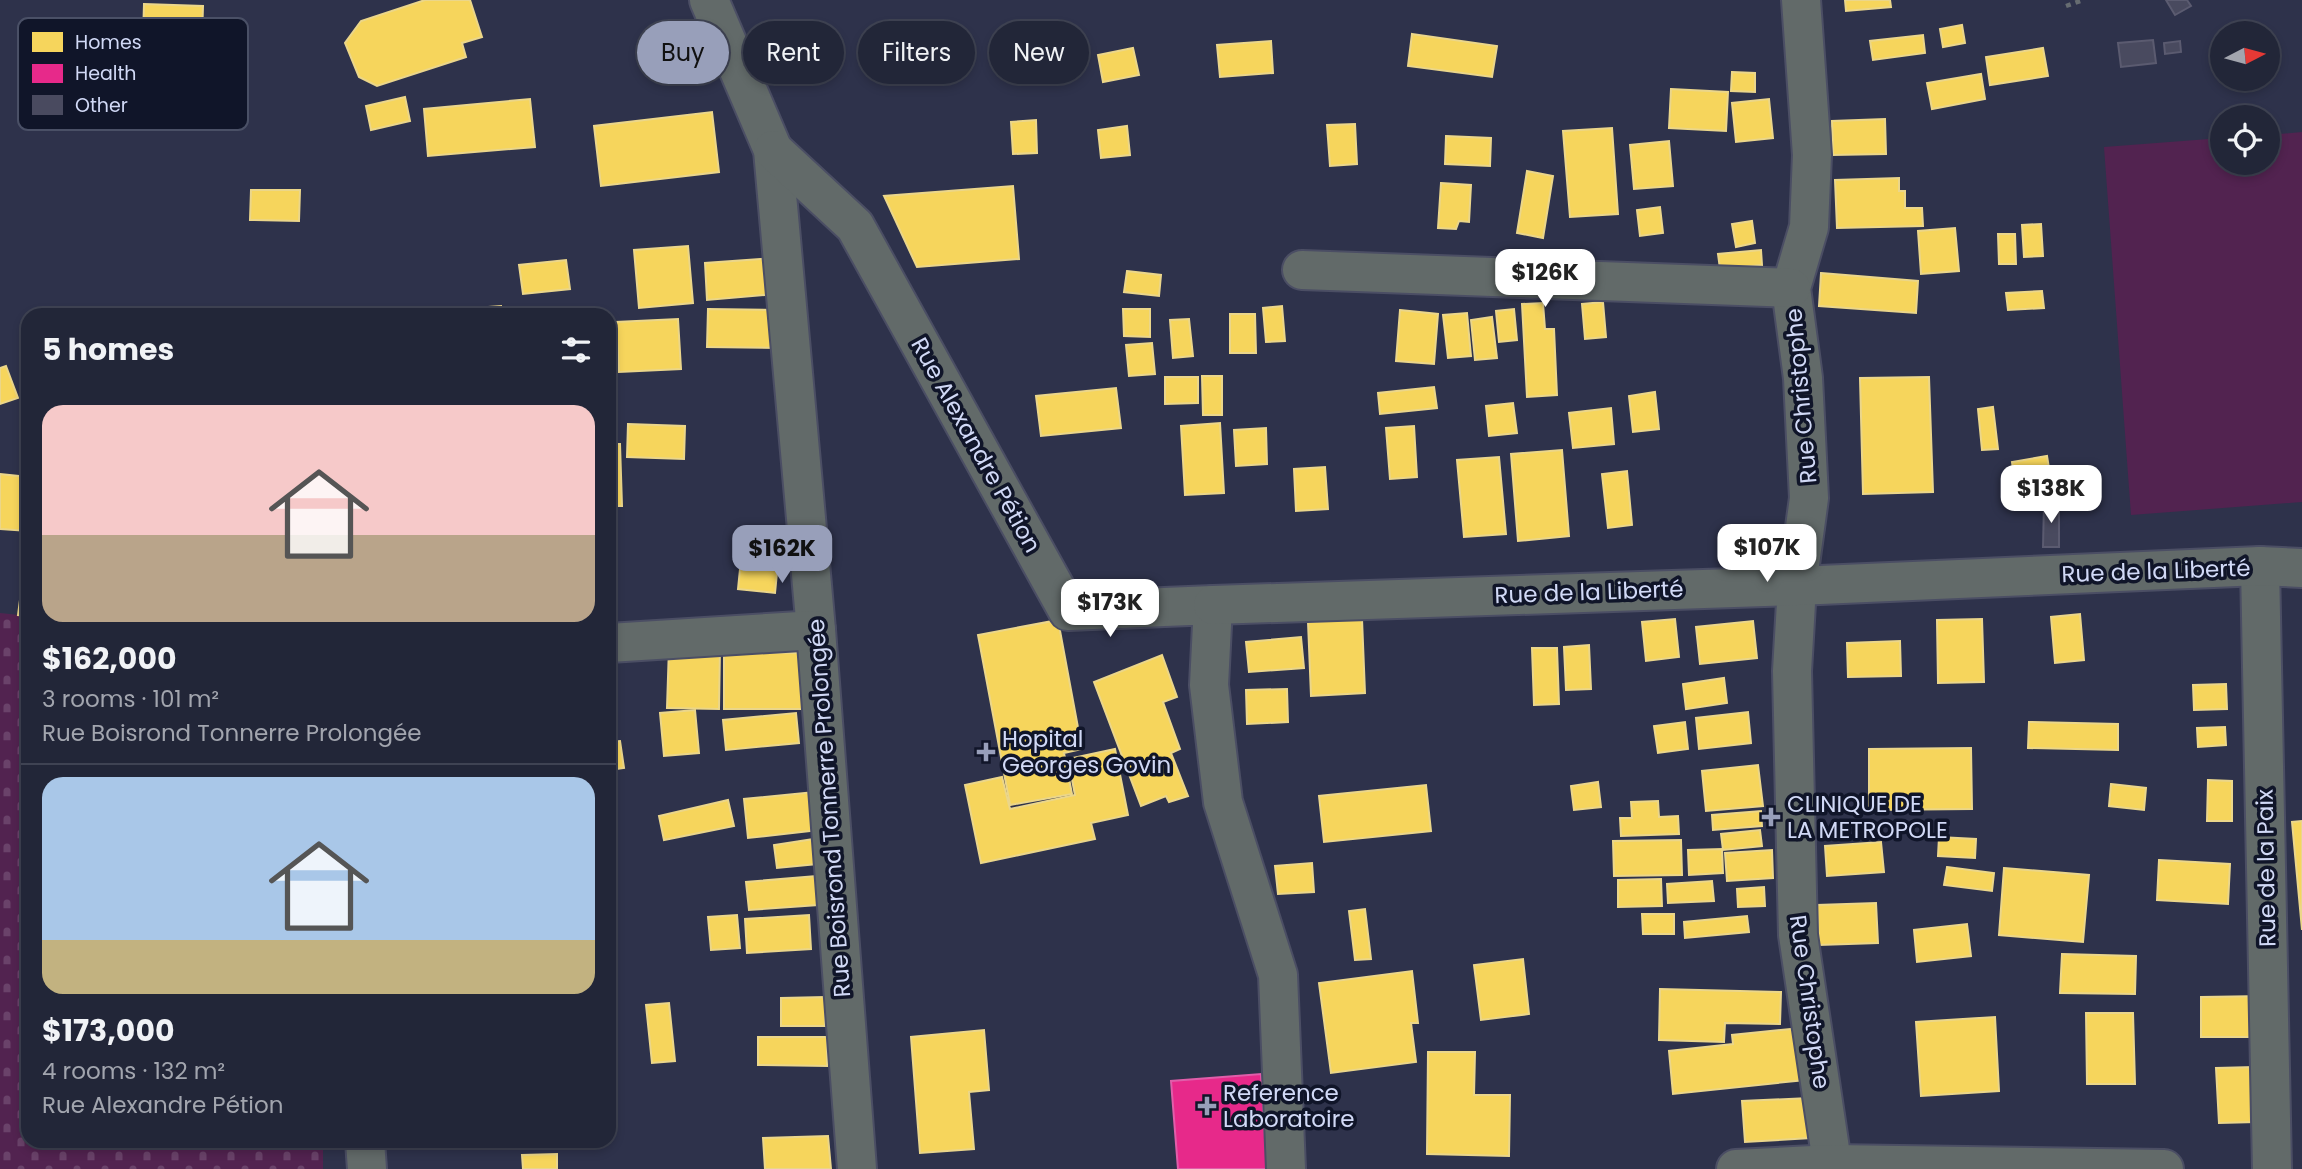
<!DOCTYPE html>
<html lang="en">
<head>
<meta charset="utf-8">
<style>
  :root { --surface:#222638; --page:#2a2e40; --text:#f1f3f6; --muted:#a2a5ae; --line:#3f4353; --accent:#989fba }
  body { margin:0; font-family:Poppins,sans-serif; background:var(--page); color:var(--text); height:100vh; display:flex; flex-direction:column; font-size:26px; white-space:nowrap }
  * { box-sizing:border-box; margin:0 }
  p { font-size:23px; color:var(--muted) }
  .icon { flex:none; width:38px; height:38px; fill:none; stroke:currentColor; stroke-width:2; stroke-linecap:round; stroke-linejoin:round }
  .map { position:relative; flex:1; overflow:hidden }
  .side { position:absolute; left:21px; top:308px; width:595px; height:840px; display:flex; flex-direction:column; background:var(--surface); border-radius:21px; box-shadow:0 4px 10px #0003,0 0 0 2px var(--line) }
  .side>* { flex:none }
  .top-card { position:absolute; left:637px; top:21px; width:665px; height:63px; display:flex; gap:14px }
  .needle { width:46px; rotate:84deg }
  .buttons { position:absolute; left:2210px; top:21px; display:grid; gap:14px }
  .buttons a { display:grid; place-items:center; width:70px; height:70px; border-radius:50%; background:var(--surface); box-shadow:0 4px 10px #0003,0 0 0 2px var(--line); font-size:35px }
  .price { position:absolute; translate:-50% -60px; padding:0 16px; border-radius:14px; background:#fff; color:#222; font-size:23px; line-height:46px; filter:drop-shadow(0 2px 4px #0008) }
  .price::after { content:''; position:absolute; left:50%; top:42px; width:21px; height:16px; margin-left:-10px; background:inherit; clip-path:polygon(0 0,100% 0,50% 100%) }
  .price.current { background:var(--accent); color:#111 }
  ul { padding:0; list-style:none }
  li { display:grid; align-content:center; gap:14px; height:371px; padding:0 21px }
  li+li { border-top:2px solid var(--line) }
  li span { display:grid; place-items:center; height:217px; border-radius:21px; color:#555 }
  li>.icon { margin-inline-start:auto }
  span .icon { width:126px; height:126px; fill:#fffc; stroke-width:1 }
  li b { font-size:30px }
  h2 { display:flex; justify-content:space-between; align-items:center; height:84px; padding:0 21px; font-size:30px }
  .chip { padding:0 24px; border-radius:32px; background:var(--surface); box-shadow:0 4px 10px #0003,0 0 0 2px var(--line); font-size:24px; line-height:63px }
  .chip.current { background:var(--accent); color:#111 }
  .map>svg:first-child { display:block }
</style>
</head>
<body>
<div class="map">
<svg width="2302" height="1169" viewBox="0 0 2302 1169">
  <defs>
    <pattern id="cemetery-stones" width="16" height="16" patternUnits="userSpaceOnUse" patternTransform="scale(1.75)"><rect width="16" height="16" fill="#522350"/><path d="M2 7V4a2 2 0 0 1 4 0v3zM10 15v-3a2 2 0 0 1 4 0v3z" fill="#6a426a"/></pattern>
  </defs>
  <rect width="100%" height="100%" fill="#2e324b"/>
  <!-- cemetery -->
  <path fill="url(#cemetery-stones)" d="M0 613 28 616V1141H323V1169H0Z"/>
  <!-- park -->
  <path fill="#522350" d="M2302 132V502L2131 515 2104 147 2222 138V163H2268V135Z"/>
  <!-- homes -->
  <g fill="#f6d55c" stroke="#ebd68a" stroke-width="2">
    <path d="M425 0H470L482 37 462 43 466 57 377 86 359 77 345 43 361 21Z"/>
    <path d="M1845 0H1890L1891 7 1846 11Z"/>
    <path d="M144 4 203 6 202 39 143 37Z"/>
    <path d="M1962 25 1965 43 1943 47 1940 29Z"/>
    <path d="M1412 34 1497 46 1492 77 1408 66Z"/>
    <path d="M1923 35 1925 53 1873 60 1870 41Z"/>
    <path d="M1271 41 1273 73 1220 77 1217 45Z"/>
    <path d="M1133 48 1139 75 1103 82 1098 55Z"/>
    <path d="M2043 48 2048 76 1990 85 1986 57Z"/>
    <path d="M1732 72 1755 73V92L1731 91Z"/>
    <path d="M1981 74 1985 99 1932 109 1927 83Z"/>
    <path d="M1671 89 1728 92 1726 131 1669 128Z"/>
    <path d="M405 97 410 121 371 130 366 106Z"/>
    <path d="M530 99 535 147 428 156 424 109Z"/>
    <path d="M1769 99 1773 138 1736 142 1732 103Z"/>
    <path d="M712 112 719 172 601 186 594 126Z"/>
    <path d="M1885 119 1886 154 1833 155 1832 121Z"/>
    <path d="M1036 120 1037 153 1013 154 1011 122Z"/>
    <path d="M1355 124 1357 164 1330 166 1327 125Z"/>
    <path d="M1127 126 1130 155 1101 158 1098 130Z"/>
    <path d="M1612 128 1618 214 1570 217 1563 131Z"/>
    <path d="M1446 136 1491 138 1490 166 1445 164Z"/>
    <path d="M1669 141 1673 186 1634 189 1630 145Z"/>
    <path d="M1527 171 1553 176 1543 238 1517 233Z"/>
    <path d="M1899 178V191H1905V208H1922L1923 226 1837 228 1835 180Z"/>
    <path d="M1441 183 1471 185 1469 222 1459 221 1456 229 1438 228Z"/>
    <path d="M1013 186 1019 259 917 267 884 196Z"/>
    <path d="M251 190H300L299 221 250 220Z"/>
    <path d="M1660 207 1663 233 1640 236 1637 210Z"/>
    <path d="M1752 221 1755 243 1736 247 1732 224Z"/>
    <path d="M2041 224 2043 256 2024 257 2022 225Z"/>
    <path d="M1955 228 1959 271 1921 274 1918 231Z"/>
    <path d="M1998 234H2015L2016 264H1999Z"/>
    <path d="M688 246 693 303 639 308 634 250Z"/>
    <path d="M1761 250 1762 265 1720 269 1718 254Z"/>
    <path d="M774 258 776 294 707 300 705 263Z"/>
    <path d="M566 260 570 289 523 294 519 265Z"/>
    <path d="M1127 271 1161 275 1159 296 1124 292Z"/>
    <path d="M1821 273 1918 281 1916 313 1819 306Z"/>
    <path d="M2042 291 2044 308 2008 310 2006 293Z"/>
    <path d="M1603 302 1606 337 1585 339 1582 304Z"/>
    <path d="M1543 303 1545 329H1554L1557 395 1527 397 1522 304Z"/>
    <path d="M501 306V315H447V310Z"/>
    <path d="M1282 306 1285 341 1266 342 1263 308Z"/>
    <path d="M708 309 779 310V348L707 347Z"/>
    <path d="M1123 309H1150V337L1124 336Z"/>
    <path d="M1514 309 1517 340 1499 342 1496 311Z"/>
    <path d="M1400 310 1438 314 1434 364 1396 361Z"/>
    <path d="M1467 313 1471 356 1448 358 1443 315Z"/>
    <path d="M1230 314H1255L1256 353H1230Z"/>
    <path d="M1492 317 1497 358 1475 360 1471 320Z"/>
    <path d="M678 319 681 369 619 372 616 322Z"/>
    <path d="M1189 319 1193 356 1173 358 1170 320Z"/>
    <path d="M1152 343 1155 374 1129 376 1126 345Z"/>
    <path d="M6 366 18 398 0 404V368Z"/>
    <path d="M1202 376H1222V415H1203Z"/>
    <path d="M1165 377H1198V403L1165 404Z"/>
    <path d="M1929 377 1933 492 1863 494 1860 378Z"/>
    <path d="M1434 387 1437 408 1380 414 1378 393Z"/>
    <path d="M1116 388 1121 428 1041 436 1036 396Z"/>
    <path d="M1655 392 1659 429 1633 432 1629 396Z"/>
    <path d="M1513 403 1517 433 1489 436 1486 406Z"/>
    <path d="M1993 407 1998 449 1982 450 1978 409Z"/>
    <path d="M1611 408 1614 444 1573 448 1569 413Z"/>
    <path d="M1220 423 1224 493 1185 495 1181 426Z"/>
    <path d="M628 424 685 426 684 459 627 457Z"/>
    <path d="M1414 426 1417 477 1390 479 1386 428Z"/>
    <path d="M1266 428 1267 464 1236 466 1234 430Z"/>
    <path d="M609 444H620L622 506H609Z"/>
    <path d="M1562 450 1569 536 1518 541 1511 454Z"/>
    <path d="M2047 456 2053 493 2017 499 2012 462Z"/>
    <path d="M1499 457 1506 534 1464 537 1457 460Z"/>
    <path d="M1325 467 1328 509 1296 511 1294 469Z"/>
    <path d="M1627 471 1632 525 1608 528 1602 474Z"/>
    <path d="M0 474 28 477V531L0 529Z"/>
    <path d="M743 539 780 543 775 593 738 589Z"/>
    <path d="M28 599V616L18 615 20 600Z"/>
    <path d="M2080 614 2084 660 2055 663 2051 617Z"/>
    <path d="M1362 619 1365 693 1311 696 1308 622Z"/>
    <path d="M1675 619 1679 657 1646 661 1642 622Z"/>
    <path d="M1982 619 1984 682 1938 683 1937 620Z"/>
    <path d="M1058 620 1082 749 1064 753 1072 794 1010 805 978 635Z"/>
    <path d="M1753 621 1757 658 1700 664 1696 627Z"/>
    <path d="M1301 637 1304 668 1249 672 1246 642Z"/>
    <path d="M1900 641 1901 676 1848 677 1847 643Z"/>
    <path d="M1589 645 1591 689 1566 690 1564 647Z"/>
    <path d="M669 647 720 648 719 709 667 708Z"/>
    <path d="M1532 648H1557L1559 704 1534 705Z"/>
    <path d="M724 652 805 653V709H724Z"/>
    <path d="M1162 655 1177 697 1163 702 1180 749 1171 753 1188 796 1169 802 1166 796 1141 806 1094 682Z"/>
    <path d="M1724 678 1727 703 1686 709 1683 684Z"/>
    <path d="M2226 684 2227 709 2194 710 2193 685Z"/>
    <path d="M1287 689 1288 722 1247 724 1246 690Z"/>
    <path d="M695 710 699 753 664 756 660 713Z"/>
    <path d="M1748 712 1751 743 1699 749 1696 718Z"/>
    <path d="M796 713 799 743 726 750 723 720Z"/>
    <path d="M1685 722 1688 749 1658 753 1654 726Z"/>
    <path d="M2029 722 2118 724V750L2028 748Z"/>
    <path d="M2225 727 2226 745 2198 747 2197 728Z"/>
    <path d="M620 741 624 768 609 770V742Z"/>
    <path d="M1971 748 1972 809 1869 810V749Z"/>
    <path d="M1115 749 1128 815 1091 823 1095 839 981 863 965 785 1002 777 1010 809 1075 795 1068 759Z"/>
    <path d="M1758 765 1763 806 1706 811 1702 771Z"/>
    <path d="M2208 780 2232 781V821H2207Z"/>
    <path d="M1598 782 1601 807 1574 810 1571 786Z"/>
    <path d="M2111 784 2146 788 2144 810 2109 806Z"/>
    <path d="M1426 785 1431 831 1324 842 1319 796Z"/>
    <path d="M814 792 818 830 748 838 744 799Z"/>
    <path d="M728 800 734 826 664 840 659 816Z"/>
    <path d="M1658 801 1659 817 1678 816 1679 834 1621 836 1620 818H1632L1631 802Z"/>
    <path d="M1761 811 1762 826 1713 830 1712 815Z"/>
    <path d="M2302 821V930L2292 822Z"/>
    <path d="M1760 830 1762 846 1723 850 1721 834Z"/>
    <path d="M1939 837 1976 839 1975 858 1938 856Z"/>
    <path d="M814 839 817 864 777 868 774 845Z"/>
    <path d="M1681 840 1682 875 1614 876 1613 841Z"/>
    <path d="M1881 842 1884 872 1827 876 1825 846Z"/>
    <path d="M1722 849 1723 873 1689 875 1688 850Z"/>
    <path d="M1772 850 1773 878 1727 881 1725 853Z"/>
    <path d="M2159 860 2230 864 2228 904 2157 900Z"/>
    <path d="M1312 863 1314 892 1278 894 1275 866Z"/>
    <path d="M1947 867 1994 873 1992 891 1944 885Z"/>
    <path d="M2004 868 2089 875 2083 942 1999 935Z"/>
    <path d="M816 876 818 905 749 910 746 882Z"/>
    <path d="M1661 879 1662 906 1618 907V880Z"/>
    <path d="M1712 881 1714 901 1668 903 1667 884Z"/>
    <path d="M1764 887 1765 906 1738 907 1737 889Z"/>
    <path d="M1876 903 1878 943 1819 945 1817 905Z"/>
    <path d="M1365 909 1371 959 1355 960 1349 911Z"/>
    <path d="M1642 914H1674V934H1643Z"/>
    <path d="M737 915 740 948 711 950 708 917Z"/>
    <path d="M809 915 811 949 747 953 745 919Z"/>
    <path d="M1747 916 1749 932 1685 938 1684 922Z"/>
    <path d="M1967 924 1971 956 1917 962 1914 930Z"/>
    <path d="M2062 954 2136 956 2135 994 2060 993Z"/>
    <path d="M1523 959 1529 1014 1481 1020 1474 965Z"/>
    <path d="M1412 971 1418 1023H1411L1416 1062 1331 1073 1319 983Z"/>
    <path d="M1660 989 1781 992 1780 1024 1725 1023 1724 1042 1659 1040Z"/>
    <path d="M2263 996V1037H2201V997Z"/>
    <path d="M825 997V1026H781V998Z"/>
    <path d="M669 1003 675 1061 652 1063 646 1005Z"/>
    <path d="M2086 1013H2133L2135 1084H2087Z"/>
    <path d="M1995 1017 1999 1091 1921 1096 1916 1022Z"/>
    <path d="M1800 1028 1805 1080 1673 1094 1669 1051 1733 1044 1732 1035Z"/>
    <path d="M984 1030 989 1090 969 1092 974 1149 920 1153 911 1037Z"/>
    <path d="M758 1037H827V1066L758 1065Z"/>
    <path d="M1428 1052H1475L1474 1095H1510L1509 1156 1427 1154Z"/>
    <path d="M2254 1067 2256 1122 2219 1123 2216 1068Z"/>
    <path d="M1809 1098 1811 1138 1745 1142 1742 1101Z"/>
    <path d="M828 1136 831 1169H765L763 1138Z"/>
    <path d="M557 1154V1169H523L522 1155Z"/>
  </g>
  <!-- health -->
  <path fill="#e7298a" stroke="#e05eaa" stroke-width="2" d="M1261 1074 1267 1169H1178L1171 1081Z"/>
  <!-- building -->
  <g fill="#494a5f" stroke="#5b5b70" stroke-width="2">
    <path d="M2166 0H2187L2191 6 2175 15Z"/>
    <path d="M2153 40 2156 63 2121 67 2118 43Z"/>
    <path d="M2180 41 2181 52 2165 54 2164 43Z"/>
    <path d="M2044 503H2059V547H2043Z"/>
  </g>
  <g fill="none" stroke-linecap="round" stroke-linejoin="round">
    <defs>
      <g id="minor">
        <path d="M709 0 773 150 816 630 857 1169"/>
        <path d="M1801 0 1812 155 1809 227 1791 288 1803 378 1809 498 1797 586 1792 671 1798 935 1833 1169"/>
        <path d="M773 150 855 226 1068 611 1213 605 1209 685 1223 802 1278 975 1286 1169"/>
        <path d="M1302 270 1791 288"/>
        <path d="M2260 566 2272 1169"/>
        <path d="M1213 605 1797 586 2260 566 2302 568"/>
        <path d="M609 643 816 630"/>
        <path d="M365 1141 367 1169"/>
        <path d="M1736 1169 1833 1164 2164 1169"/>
      </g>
    </defs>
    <!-- minor casing -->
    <use href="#minor" stroke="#4b4e64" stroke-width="42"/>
    <!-- path -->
    <path stroke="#666c71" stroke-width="4.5" stroke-dasharray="5 5" stroke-linecap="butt" d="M2066 6 2083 0"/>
    <!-- minor -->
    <use href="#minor" stroke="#626a69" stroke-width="38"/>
  </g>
  <!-- markers -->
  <g fill="#989fba" stroke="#101529" stroke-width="2.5">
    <path d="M982.5 741.5h7v7h7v7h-7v7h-7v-7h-7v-7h7z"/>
    <path d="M1767.5 806.5h7v7h7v7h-7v7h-7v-7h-7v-7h7z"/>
    <path d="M1203.5 1095.5h7v7h7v7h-7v7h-7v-7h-7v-7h7z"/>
  </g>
  <g text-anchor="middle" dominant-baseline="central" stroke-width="7" stroke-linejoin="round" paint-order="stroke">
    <!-- street labels -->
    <g font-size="23" fill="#d1d9f6" stroke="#101529">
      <text transform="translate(1801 396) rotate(-95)">Rue Christophe</text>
      <text transform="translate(976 445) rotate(61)">Rue Alexandre Pétion</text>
      <text transform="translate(2156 571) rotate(-2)">Rue de la Liberté</text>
      <text transform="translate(1589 592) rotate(-2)">Rue de la Liberté</text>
      <text transform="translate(829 808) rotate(-94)">Rue Boisrond Tonnerre Prolongée</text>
      <text transform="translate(2266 868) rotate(-91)">Rue de la Paix</text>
      <text transform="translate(1810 1002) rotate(82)">Rue Christophe</text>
    </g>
    <!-- poi labels -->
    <g font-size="23" fill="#d1d9f6" stroke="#101529" text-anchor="start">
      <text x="1002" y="739">Hopital<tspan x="1002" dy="26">Georges Govin</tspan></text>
      <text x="1787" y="804">CLINIQUE DE<tspan x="1787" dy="26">LA METROPOLE</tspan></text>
      <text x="1223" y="1093">Reference<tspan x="1223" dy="26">Laboratoire</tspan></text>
    </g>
  </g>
  <!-- legend -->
  <rect x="18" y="18" width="230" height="112" rx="10" fill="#101529" stroke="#4a5066" stroke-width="2"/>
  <rect x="32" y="32" width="31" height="20" fill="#f6d55c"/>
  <rect x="32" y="64" width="31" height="19" fill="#e7298a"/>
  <rect x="32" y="95" width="31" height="20" fill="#494a5f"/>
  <g font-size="19" fill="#d1d9f6">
    <text x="75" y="49">Homes</text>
    <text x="75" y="80">Health</text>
    <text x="75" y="112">Other</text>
  </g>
</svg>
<div class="buttons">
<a><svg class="needle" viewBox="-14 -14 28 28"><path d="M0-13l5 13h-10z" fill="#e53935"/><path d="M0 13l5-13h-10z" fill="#a2a5ae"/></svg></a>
<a><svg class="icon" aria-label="locate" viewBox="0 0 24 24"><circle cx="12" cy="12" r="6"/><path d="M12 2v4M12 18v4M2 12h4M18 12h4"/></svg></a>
</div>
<b class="price" style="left:1545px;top:309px">$126K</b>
<b class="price" style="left:2051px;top:525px">$138K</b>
<b class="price" style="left:1767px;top:584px">$107K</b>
<b class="price current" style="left:782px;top:585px">$162K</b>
<b class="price" style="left:1110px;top:639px">$173K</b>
<div class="top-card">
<a class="chip current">Buy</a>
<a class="chip">Rent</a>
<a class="chip">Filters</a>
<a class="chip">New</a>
</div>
<section class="side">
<h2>5 homes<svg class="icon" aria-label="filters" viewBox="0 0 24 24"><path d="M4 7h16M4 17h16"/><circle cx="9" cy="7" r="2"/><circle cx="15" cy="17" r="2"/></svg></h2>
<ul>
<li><span style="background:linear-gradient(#f6c9c9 60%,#b9a48a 0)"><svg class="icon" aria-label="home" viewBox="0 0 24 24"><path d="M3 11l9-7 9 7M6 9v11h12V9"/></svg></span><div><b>$162,000</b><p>3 rooms · 101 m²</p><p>Rue Boisrond Tonnerre Prolongée</p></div></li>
<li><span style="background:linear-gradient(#a9c7e8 75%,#c2b280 0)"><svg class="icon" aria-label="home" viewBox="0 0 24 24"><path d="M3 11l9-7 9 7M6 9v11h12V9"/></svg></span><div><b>$173,000</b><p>4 rooms · 132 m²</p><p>Rue Alexandre Pétion</p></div></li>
</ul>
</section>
</div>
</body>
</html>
